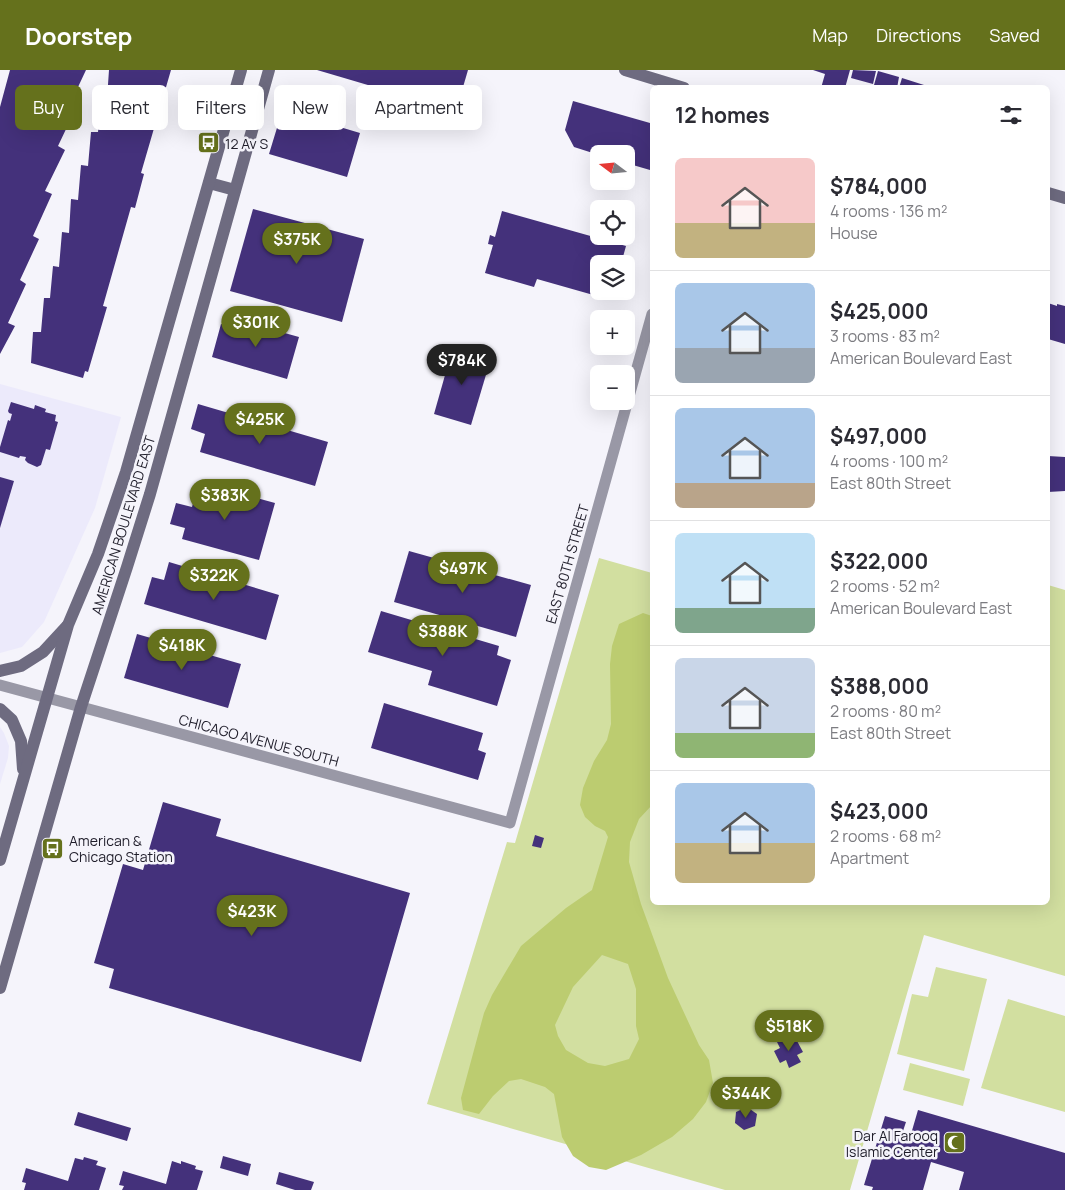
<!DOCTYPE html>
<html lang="en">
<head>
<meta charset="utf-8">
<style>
  :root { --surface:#fff; --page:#f2f2f3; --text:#2b2b33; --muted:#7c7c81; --line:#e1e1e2; --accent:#65711c }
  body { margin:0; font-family:Manrope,sans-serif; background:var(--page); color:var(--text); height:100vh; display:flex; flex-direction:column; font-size:19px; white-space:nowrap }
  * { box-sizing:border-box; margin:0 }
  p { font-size:16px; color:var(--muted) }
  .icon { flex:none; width:28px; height:28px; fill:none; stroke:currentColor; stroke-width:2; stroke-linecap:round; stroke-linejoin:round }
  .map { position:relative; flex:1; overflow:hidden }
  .side { position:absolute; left:650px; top:15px; width:400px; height:820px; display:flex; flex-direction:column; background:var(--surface); border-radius:8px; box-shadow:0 5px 20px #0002 }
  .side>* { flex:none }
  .top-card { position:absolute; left:15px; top:15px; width:475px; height:45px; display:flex; gap:10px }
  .needle { width:32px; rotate:286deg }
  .fabs { position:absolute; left:590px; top:75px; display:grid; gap:10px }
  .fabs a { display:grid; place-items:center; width:45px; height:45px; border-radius:8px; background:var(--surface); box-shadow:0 5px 20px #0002; font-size:25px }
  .price { position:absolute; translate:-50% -42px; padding:0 11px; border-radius:18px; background:var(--accent); color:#fff; font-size:16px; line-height:32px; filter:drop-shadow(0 1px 2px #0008) }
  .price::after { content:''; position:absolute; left:50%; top:30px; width:15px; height:11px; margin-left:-8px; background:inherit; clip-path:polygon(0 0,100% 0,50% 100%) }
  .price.active { background:#222; color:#fff }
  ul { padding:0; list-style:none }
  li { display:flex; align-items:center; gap:15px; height:125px; padding:0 25px }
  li+li { border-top:1px solid var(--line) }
  li span { display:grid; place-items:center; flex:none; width:140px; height:100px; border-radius:8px; color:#555 }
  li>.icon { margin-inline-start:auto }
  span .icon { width:60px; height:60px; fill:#fffc; stroke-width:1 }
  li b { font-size:21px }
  h2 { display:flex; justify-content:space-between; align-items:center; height:60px; padding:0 25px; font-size:21px }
  .chip { padding:0 18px; border-radius:8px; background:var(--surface); box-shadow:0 5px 20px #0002; font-size:18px; line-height:45px }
  .chip.active { background:var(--accent); color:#fff }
  header { display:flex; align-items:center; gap:30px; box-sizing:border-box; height:70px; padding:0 25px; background:var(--accent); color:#fff }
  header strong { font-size:24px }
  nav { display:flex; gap:28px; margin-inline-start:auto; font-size:18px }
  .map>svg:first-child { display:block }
</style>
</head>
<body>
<header>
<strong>Doorstep</strong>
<nav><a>Map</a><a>Directions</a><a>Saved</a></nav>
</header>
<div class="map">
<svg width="1065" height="1120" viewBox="0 0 1065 1120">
  <rect width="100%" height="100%" fill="#f5f4fb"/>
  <!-- built -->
  <g fill="#eceafb">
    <path d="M0 314 121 347 95 438 44 552 22 577 0 583Z"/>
    <path d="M0 657 4 663 9 676 8 688 0 714Z"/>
  </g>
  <!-- green -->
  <g fill="#d2dfa0">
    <path d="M599 488 652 503V832H1048V515L1065 520V906L924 865 850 1120H725L427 1034 507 772 515 773Z"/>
    <path d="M936 897 987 909 964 1001 897 984 912 924 928 927Z"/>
    <path d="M1008 929 1065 946V1042L981 1018Z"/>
    <path d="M910 993 970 1009 963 1036 903 1020Z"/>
  </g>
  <!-- water -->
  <path fill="#bccc70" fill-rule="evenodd" d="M643 543 652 546V735L639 749 630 772 629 792 641 834 668 908 699 975 709 990 713 1013 706 1032 693 1049 672 1067 641 1085 606 1100 589 1097 573 1086 562 1067 554 1024 545 1017 521 1009 509 1011 493 1026 479 1044 463 1040 461 1028 484 943 492 925 521 876 566 838 592 820 608 767 605 761 595 756 585 747 580 735 583 718 594 691 607 670 611 654 610 594 612 576 619 554ZM602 885 628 894 636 919V956L639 969 629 989 605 996 588 993 566 980 558 966 555 955 573 917Z"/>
  <!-- building -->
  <g fill="#44317b">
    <path d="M10 0H86L71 32 77 36 58 76 65 80 45 121 52 124 33 166 39 169 20 210 26 214 8 253 15 256 0 284V37Z"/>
    <path d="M109 0H171L141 103 144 104 135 138 131 137 103 236 107 237 88 302 85 301 83 308 31 293 33 262H41L44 228H50L53 196 59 197 62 162 69 163 71 129 78 130 81 95 88 96 91 62H98L101 29H107Z"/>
    <path d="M317 0H468L456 41Z"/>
    <path d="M813 0H850L845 18H821L825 4Z"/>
    <path d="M853 0 876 1 873 14 851 8Z"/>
    <path d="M878 1 899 7 897 18H884L874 15Z"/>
    <path d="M902 8 924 15 923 18H899Z"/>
    <path d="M573 31 650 53 652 58V92L650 100 626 93V84L599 85 574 77 565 60Z"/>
    <path d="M303 46 360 63 347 107 269 84 280 48 301 54Z"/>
    <path d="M253 139 364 169 342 252 230 221Z"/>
    <path d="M502 141 626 176 621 194H599V221H614L611 230 537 209 534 217 485 203 493 175 488 174 490 165 495 167Z"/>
    <path d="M1048 233 1057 236V234L1065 236V274L1048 269Z"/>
    <path d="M238 250 299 267 287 309 212 287 221 254 236 258Z"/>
    <path d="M453 277 491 288 471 355 434 344Z"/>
    <path d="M11 332 34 339 35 335 46 339 45 342 56 345 55 351 58 352 50 380 46 379 41 395 37 397 28 393 25 390 26 387 20 386 19 388 0 382V377L8 350 10 351 12 344 9 343 8 341Z"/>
    <path d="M198 334 328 372 315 416 200 382 205 364 191 359Z"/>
    <path d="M1048 386 1065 387V421L1048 422Z"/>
    <path d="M0 407 14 411 0 458Z"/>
    <path d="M199 412 275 433 259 490 182 469 185 458 170 454 176 433 192 437Z"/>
    <path d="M409 481 531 515 516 567 394 532Z"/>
    <path d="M169 492 279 525 266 570 144 534 152 507 164 510Z"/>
    <path d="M381 541 499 576 497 585 511 590 497 636 428 615 432 601 368 582Z"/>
    <path d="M137 564 241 594 228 638 124 608Z"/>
    <path d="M384 633 483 663 478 680 486 683 478 710 371 678Z"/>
    <path d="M163 732 221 749 216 766 410 823 361 992 109 918 114 899 94 893 123 794 143 800Z"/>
    <path d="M535 765 544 768 541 778 532 776Z"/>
    <path d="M788 966 792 973 797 971 803 982 797 985 801 992 789 998 786 990 780 993 774 981 780 978 777 972Z"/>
    <path d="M747 1037 757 1044 755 1056 744 1060 735 1053 736 1042Z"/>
    <path d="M918 1040 1065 1083V1120H959L964 1102 931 1092 923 1120H872L873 1117 864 1115 885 1046 906 1052 903 1061 911 1064Z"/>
    <path d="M78 1042 131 1058 127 1071 74 1055Z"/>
    <path d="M223 1086 251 1094 248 1106 220 1098Z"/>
    <path d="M84 1087 98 1091 96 1095 106 1098 99 1120H24L26 1113 22 1112 26 1098 68 1111 75 1088 83 1090Z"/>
    <path d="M172 1091 181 1094V1091L196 1096 195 1099 203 1101 197 1120H122L124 1116 119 1115 123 1101 166 1114Z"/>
    <path d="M279 1102 314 1112 311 1120H295L276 1114Z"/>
  </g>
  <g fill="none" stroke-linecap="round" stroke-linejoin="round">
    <!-- street -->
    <path stroke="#9998a6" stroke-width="11" d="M0 615 510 753 652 244"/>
    <!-- secondary -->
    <g stroke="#6e6b80" stroke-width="12">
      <path d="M625 0 684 18"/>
      <path d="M209 113 235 120"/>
      <path d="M1048 123 1065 128"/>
      <path d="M0 601 21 596 43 582 67 556"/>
      <path d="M0 639 12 650 21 671 23 699"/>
      <path d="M0 790 68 555 98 484 126 402 241 0"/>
      <path d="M0 918 81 637 127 497 150 424 269 0"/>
    </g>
  </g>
  <!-- icons -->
  <defs>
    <symbol id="bus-square" viewBox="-11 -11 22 22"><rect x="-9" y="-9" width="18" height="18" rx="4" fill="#65711c" stroke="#f5f4fb"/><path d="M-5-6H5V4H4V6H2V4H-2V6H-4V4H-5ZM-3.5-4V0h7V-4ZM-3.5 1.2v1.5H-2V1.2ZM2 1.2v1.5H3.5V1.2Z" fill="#fff"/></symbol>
    <symbol id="mosque-square" viewBox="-11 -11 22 22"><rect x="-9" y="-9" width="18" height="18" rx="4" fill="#65711c" stroke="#f5f4fb"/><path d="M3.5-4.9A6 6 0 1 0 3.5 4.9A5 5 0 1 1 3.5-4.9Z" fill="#fff"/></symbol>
  </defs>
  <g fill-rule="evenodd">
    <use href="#bus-square" x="196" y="60" width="25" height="25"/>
    <use href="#bus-square" x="40" y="766" width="25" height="25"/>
    <use href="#mosque-square" x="942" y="1060" width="25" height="25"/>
  </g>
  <g text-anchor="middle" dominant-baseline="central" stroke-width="5" stroke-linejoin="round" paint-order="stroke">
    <!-- poi labels -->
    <g font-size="14" fill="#1f1d2a" stroke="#f5f4fb" text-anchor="start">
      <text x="225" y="73">12 Av S</text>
      <text x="69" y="770">American &amp;<tspan x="69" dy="16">Chicago Station</tspan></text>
      <text x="938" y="1065" text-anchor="end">Dar Al Farooq<tspan x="938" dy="16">Islamic Center</tspan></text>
    </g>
    <!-- street labels -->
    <g font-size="14" fill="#1f1d2a" stroke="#f5f4fb">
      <text transform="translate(123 455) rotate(-73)">AMERICAN BOULEVARD EAST</text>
      <text transform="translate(567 494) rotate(-74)">EAST 80TH STREET</text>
      <text transform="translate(259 670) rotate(15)">CHICAGO AVENUE SOUTH</text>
    </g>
  </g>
</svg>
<div class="fabs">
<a><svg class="needle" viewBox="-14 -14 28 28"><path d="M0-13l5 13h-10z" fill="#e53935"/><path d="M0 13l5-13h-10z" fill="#7c7c81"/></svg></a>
<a><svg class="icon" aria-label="locate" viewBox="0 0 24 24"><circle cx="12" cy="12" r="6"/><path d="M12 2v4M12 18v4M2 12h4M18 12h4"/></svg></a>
<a><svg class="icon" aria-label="layers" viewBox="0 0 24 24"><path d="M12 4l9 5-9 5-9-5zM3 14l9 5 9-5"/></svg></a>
<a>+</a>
<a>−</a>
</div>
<b class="price" style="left:297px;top:195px">$375K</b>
<b class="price" style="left:256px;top:278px">$301K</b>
<b class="price active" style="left:462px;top:316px">$784K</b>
<b class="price" style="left:260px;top:375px">$425K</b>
<b class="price" style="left:225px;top:451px">$383K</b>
<b class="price" style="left:463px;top:524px">$497K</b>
<b class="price" style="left:214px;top:531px">$322K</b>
<b class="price" style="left:443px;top:587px">$388K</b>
<b class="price" style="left:182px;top:601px">$418K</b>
<b class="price" style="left:252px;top:867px">$423K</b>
<b class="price" style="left:789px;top:982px">$518K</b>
<b class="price" style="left:746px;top:1049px">$344K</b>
<div class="top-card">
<a class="chip active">Buy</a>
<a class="chip">Rent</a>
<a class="chip">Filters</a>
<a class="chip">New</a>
<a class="chip">Apartment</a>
</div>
<section class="side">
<h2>12 homes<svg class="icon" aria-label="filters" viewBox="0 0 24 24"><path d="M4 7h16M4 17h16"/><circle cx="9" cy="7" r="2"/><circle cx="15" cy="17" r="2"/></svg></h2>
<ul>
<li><span style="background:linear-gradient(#f6c9c9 65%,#c2b280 0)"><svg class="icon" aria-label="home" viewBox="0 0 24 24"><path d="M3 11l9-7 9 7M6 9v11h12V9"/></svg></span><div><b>$784,000</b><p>4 rooms · 136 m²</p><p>House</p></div></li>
<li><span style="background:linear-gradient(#a9c7e8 65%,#9aa5b1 0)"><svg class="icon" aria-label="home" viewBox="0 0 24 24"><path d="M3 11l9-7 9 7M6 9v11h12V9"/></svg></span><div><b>$425,000</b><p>3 rooms · 83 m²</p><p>American Boulevard East</p></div></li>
<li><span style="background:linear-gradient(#a9c7e8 75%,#b9a48a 0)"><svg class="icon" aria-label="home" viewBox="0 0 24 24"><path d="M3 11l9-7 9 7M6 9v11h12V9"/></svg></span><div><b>$497,000</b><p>4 rooms · 100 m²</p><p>East 80th Street</p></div></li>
<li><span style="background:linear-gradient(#bfe0f5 75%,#7fa58c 0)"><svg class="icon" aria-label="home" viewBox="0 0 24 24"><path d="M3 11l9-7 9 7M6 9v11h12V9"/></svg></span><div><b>$322,000</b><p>2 rooms · 52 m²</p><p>American Boulevard East</p></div></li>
<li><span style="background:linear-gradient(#c9d6e8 75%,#8fb573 0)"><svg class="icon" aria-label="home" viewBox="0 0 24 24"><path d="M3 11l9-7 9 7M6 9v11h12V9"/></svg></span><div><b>$388,000</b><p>2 rooms · 80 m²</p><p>East 80th Street</p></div></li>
<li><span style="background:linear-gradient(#a9c7e8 60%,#c2b280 0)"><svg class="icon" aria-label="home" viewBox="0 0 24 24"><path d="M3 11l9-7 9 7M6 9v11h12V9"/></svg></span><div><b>$423,000</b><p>2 rooms · 68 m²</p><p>Apartment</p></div></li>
</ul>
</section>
</div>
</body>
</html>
